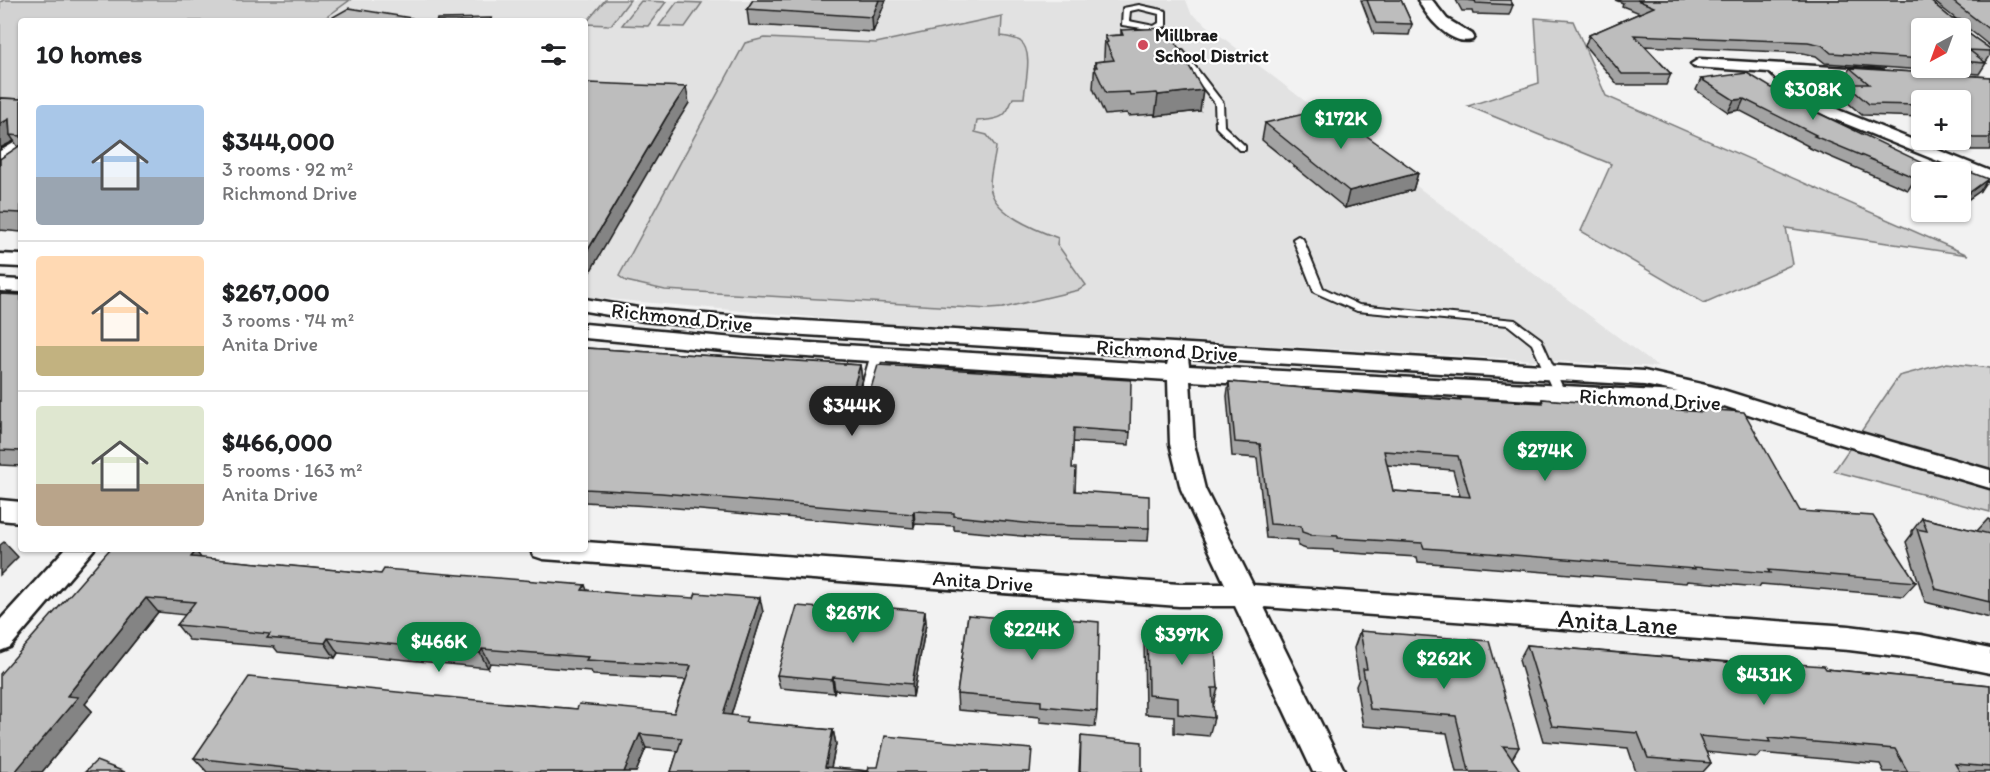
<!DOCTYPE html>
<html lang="en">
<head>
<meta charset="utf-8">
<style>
  :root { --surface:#fff; --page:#f2f2f2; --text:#202124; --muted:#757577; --line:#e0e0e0; --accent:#0b8043 }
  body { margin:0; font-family:Itim,sans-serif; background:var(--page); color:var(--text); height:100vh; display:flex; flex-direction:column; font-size:22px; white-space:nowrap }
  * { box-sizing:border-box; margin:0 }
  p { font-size:20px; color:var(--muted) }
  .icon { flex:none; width:33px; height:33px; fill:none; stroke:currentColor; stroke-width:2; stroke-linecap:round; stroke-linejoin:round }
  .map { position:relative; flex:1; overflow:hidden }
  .sheet { position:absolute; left:18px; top:18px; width:570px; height:534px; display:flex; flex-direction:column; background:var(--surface); border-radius:6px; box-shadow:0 2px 4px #0004 }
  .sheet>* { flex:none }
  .needle { width:39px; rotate:221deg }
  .fabs { position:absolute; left:1911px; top:18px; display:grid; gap:12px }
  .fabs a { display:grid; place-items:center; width:60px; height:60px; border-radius:6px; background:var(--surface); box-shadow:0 2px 4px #0004; font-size:30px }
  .price { position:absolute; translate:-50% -51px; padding:0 14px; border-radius:21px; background:var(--accent); color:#fff; font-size:20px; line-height:39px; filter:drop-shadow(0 2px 3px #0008) }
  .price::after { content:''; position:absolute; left:50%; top:36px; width:18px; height:14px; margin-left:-9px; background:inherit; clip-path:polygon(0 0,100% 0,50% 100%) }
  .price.active { background:#222; color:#fff }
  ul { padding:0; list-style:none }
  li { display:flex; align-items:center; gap:18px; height:150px; padding:0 18px }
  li+li { border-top:2px solid var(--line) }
  li span { display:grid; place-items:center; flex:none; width:168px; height:120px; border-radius:6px; color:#555 }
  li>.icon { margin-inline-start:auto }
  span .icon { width:72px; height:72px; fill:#fffc; stroke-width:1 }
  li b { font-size:26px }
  h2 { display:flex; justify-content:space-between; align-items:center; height:72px; padding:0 18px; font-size:26px }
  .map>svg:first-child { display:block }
</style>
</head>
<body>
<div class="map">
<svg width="1990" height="772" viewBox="0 0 1990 772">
  <rect width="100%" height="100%" fill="#f2f2f2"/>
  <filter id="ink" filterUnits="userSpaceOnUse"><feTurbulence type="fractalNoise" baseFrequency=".0167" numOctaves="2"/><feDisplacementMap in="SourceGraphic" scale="12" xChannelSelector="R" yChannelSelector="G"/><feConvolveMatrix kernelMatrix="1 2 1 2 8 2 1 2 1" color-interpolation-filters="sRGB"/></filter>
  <g filter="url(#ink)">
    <!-- built -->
    <path fill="#e2e2e2" d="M350 0H1186L1191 13 1359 143 1658 367 891 324 585 297V21H321Z"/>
    <!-- green -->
    <g fill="#d2d2d2" stroke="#777" stroke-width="1.5">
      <path d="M4 0H350L321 21H21V110L0 108V2Z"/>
      <path d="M605 0H630L611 25 585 24Z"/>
      <path d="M641 1 666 2 648 26 622 25Z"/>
      <path d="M677 2 702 3 685 27 659 26Z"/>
      <path d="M1002 16 1001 36C1007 37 1015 38 1020 41 1034 51 1025 83 1024 98H1013C1005 121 998 119 977 121L975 132 987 135 996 147C995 159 990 172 990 185 991 213 1036 230 1058 238L1057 244 1086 285 1079 290 1003 308 989 309 665 290 626 281 619 276 745 43 765 38 876 43Z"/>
      <path d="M1535 18 1573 21 1606 96 1968 255 1786 228 1793 264 1704 303 1581 231 1611 164 1468 106 1539 83Z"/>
      <path d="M1947 363 1990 368V512L1834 471 1899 376Z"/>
    </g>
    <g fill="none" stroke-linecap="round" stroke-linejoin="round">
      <defs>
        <g id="service">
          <path d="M1139 5 1166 11V26L1155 30 1122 25 1123 8ZM1139 9 1159 14V23L1154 26 1129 21 1130 11Z"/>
          <path d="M1177 51H1183L1223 103 1224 126 1245 146V150H1239L1216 127 1215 103 1177 55Z"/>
          <path d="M1298 236 1303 239 1323 288 1359 305 1515 320 1541 339 1566 395 1564 398H1556L1532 344 1508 325 1357 311 1314 292 1293 239Z"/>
          <path d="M877 350 883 354 863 424 857 428 851 424 871 354Z"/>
        </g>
        <g id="minor">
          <path d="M1418 0H1432L1447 19 1472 34 1474 37 1472 40C1450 46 1427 17 1418 0Z"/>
          <path d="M1699 59 1882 70 1885 73 1877 78 1788 73 1817 99 1841 111 1990 171V182L1829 117 1805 105 1769 72 1694 67 1691 64Z"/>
          <path d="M21 139V152L0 164V151Z"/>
          <path d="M0 254 21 255V267L0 266Z"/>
          <path d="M0 279 21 280V292L0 291Z"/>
          <path d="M585 299 644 309 754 318 1644 371 1710 386 1854 431 1990 470V488L1837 443 1724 406 1715 410 1190 381 1194 444 1205 489 1253 585 1849 626 1921 635 1990 649V673L1921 659 1849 650 1264 607 1345 772H1313L1235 606H1179L543 559 534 556 530 549H585V542L1179 584H1225L1181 489 1170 444 1168 380 745 353 585 338V324L745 339 1167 365 1169 357 754 332 644 321 585 311ZM1188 358 1644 385 1678 392 1189 366Z"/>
          <path d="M0 500 21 502V522L0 520Z"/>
          <path d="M65 549H94L10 647 0 651V620Z"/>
        </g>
      </defs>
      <!-- service casing -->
      <use href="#service" stroke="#1c1c1c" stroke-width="4"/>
      <!-- minor casing -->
      <use href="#minor" stroke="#1c1c1c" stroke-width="5"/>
      <!-- service -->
      <use href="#service" fill="#fff" fill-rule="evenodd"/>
      <!-- minor -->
      <use href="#minor" fill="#fff" fill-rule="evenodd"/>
    </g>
    <!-- wall -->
    <g fill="#a3a3a3" stroke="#1c1c1c" stroke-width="1.5" fill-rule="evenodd">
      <path d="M753 0H886L873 32 749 25 747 9Z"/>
      <path d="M1361 0H1401L1412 24 1409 35 1374 34Z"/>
      <path d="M1456 0H1510L1513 5 1509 15 1473 14 1472 11H1462Z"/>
      <path d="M1615 0H1929L1952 19H1956L1932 0H1990V46L1965 26V31L1990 49V56L1986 62H1985L1986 63 1979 74 1825 63 1816 56 1803 53 1645 46 1671 74 1666 85H1618L1585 46 1589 35 1640 13 1622 6 1623 3ZM1922 28H1960V68H1922Z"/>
      <path d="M1121 30 1200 111 1155 116 1154 114 1128 116 1127 113 1105 115 1093 88 1095 62 1104 61V56L1105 36 1121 35Z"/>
      <path d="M1850 68 1990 77V150H1965L1954 140H1960V100H1922V117L1862 115 1839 95 1846 84H1849L1843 79Z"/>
      <path d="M1701 79 1916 178 1908 190 1807 147 1808 146 1739 110 1728 112 1696 90Z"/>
      <path d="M0 98 21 99V232L0 230V159L18 147 14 141 0 148Z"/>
      <path d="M1265 123 1356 132 1418 173 1413 190 1345 208 1262 140Z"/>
      <path d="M1960 172 1980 191 1960 205Z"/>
      <path d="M0 294 21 295V466L0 465Z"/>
      <path d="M585 348 860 365 862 379 852 414 854 416 864 411 1130 432 1129 445 1073 442 1072 468 1075 491 1149 528 1148 541 1044 538 954 530V526L915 524 914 528 665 507 585 502Z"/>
      <path d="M1229 382 1459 400 1460 398 1541 402 1542 399 1699 412 1701 409 1800 511 1916 582 1903 596 1761 584 1759 587 1687 581 1686 583 1418 562 1417 557 1334 552 1333 550 1306 549 1298 546V540L1266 538 1257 458 1232 456 1227 396ZM1387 465 1453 470 1460 496 1393 491Z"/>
      <path d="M1922 518 1977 531 1988 519 1990 520V618L1925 602 1906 542 1912 534V531Z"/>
      <path d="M110 549 196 551 200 558 381 574 585 585 587 590 763 612 731 715 748 723 833 730 836 744 831 768 868 771 1030 772H671L678 751 646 748 636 772H207L194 758 506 703 577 709 674 713 686 680 593 675 591 671 490 663 488 668 338 653 335 658 278 652 274 647 189 640 177 625 186 615 158 612 85 704 92 711 42 772H0Z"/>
      <path d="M925 611 926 624 913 697 835 690 834 693 780 688 777 675 867 612Z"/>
      <path d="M968 615 1097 711 1095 727 1040 722V717L958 710 957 694Z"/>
      <path d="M1147 620 1210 648 1218 688 1213 707 1214 718 1209 736 1174 733V716L1145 714 1144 639Z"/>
      <path d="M1360 631 1519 747 1512 759 1521 772H1456L1447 733 1363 726 1356 686 1359 679 1354 648Z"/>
      <path d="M1527 645 1766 665 1769 662 1826 669 1990 685V772H1884L1880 764 1760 753 1757 757 1706 752 1711 763 1703 772H1636L1628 748 1543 741 1519 660Z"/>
      <path d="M1081 736 1142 772H1079Z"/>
    </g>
    <!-- shaded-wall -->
    <g fill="#848484" stroke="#1c1c1c" stroke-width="1.5">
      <path d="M879 0H886L873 32 872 17Z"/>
      <path d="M686 87 689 103 671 132 586 279 585 275V255L667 116Z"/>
      <path d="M1203 90 1200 111 1155 116 1158 95Z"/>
      <path d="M1744 99 1739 110 1728 112 1734 100Z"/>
      <path d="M9 119 10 135 14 141 0 148V124Z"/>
      <path d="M1418 173 1413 190 1345 208 1349 191Z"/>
      <path d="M1988 179 1980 191 1960 205V202L1966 195Z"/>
      <path d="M860 365 862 379 849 423 847 410Z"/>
      <path d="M914 511 915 524 914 528 913 514Z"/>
      <path d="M4 542 18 557 0 575V545Z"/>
      <path d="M196 551 207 566 191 557Z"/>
      <path d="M146 598 158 612 85 704 92 711 42 772H15L67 696Z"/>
      <path d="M760 598 763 612 727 728 723 714Z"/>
      <path d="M925 611 926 624 913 697 912 684Z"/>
      <path d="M328 638 338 653 335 658 325 643Z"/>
      <path d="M482 649 490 663 488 668 480 653Z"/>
      <path d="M833 677 835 690 834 693 832 680Z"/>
      <path d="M833 730 836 744 830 772 825 767Z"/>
      <path d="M640 734 646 748 636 772H624Z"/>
    </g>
    <!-- building -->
    <g fill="#bdbdbd" stroke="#1c1c1c" stroke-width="1.5" fill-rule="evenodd">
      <path d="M753 0H879L872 17 747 9Z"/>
      <path d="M1367 0H1401L1412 24 1376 23Z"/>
      <path d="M1465 0H1510L1513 5 1476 3 1475 1Z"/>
      <path d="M1637 0H1929L1952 19 1964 20 1965 31 1990 49V51L1969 50 1986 63 1960 61V28H1922V59L1831 53 1822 45 1808 42 1634 35 1671 74H1622L1589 35 1654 7Z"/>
      <path d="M1951 0H1990V30Z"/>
      <path d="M349 8 411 18 406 21H326Z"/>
      <path d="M492 18 490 21H436L437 19Z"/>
      <path d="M1167 28 1203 90 1158 95 1157 93 1130 95 1129 92 1106 93 1094 67H1097L1095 62 1114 60 1106 43 1108 42 1105 36 1123 35 1121 30Z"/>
      <path d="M1850 68 1990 77V138H1973L1960 127V100H1922V105L1869 104 1846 84H1869Z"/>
      <path d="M1747 73 1795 102 1923 163 1916 178 1814 136 1816 135 1744 99 1734 100 1701 79Z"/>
      <path d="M589 83 686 87 667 116 585 255V88Z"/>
      <path d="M0 98 21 99V136L10 135 9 119 0 124Z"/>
      <path d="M1326 109 1356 132 1360 131 1418 173 1349 191 1265 123Z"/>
      <path d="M21 145V213L0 212V159Z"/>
      <path d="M1952 165 1988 179 1966 195 1960 193V172H1947Z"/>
      <path d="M0 294 21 295V451L0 450Z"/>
      <path d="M585 348 860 365 847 410 854 416 864 411 878 365 1131 380 1130 432 1074 428 1072 468H1076L1075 491 1149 496V528L1045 525 954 516V513L914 511 913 514 661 493 585 489Z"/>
      <path d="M1229 382 1461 401 1460 398 1543 403 1542 399 1702 412 1701 409 1744 412 1800 511 1873 516 1916 582 1768 570 1770 573 1694 567 1695 569 1424 548 1422 543 1338 538V536L1311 535 1302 532 1301 526 1270 524 1260 444 1235 442ZM1384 451 1458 456 1470 497 1393 491Z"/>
      <path d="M1922 518 1990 534V602L1936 589 1917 529 1927 531Z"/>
      <path d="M110 549H164L196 551 191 557 381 574 384 569 585 585 582 590 627 594 694 598 696 593 760 598 723 714 747 717 745 722 833 730 825 767 868 771 869 767H878L885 736 1032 749 1030 772H671L682 738 640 734 624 772H323L194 758 249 677 506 703 577 709 579 704 674 713 691 666 586 660 588 657 482 649 480 653 328 638 325 643 267 638 270 634 177 625 195 602 146 598 67 696 78 697 15 772H0V674Z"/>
      <path d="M797 606 867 612 869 606 925 611 912 684 833 677 832 680 777 675Z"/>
      <path d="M968 615 1037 621V616L1099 622 1097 711 1041 706V701L957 694Z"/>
      <path d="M1147 620 1209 625 1210 648 1215 649 1218 688H1212L1214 718 1178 714V698L1148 695Z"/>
      <path d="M1360 631 1489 641 1519 747 1503 746 1521 772H1466L1469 771 1456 716 1370 709 1363 669H1367Z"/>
      <path d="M1527 645 1770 666 1769 662 1824 666 1826 669 1990 685V767L1955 764 1960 772H1908L1895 749 1768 738 1770 742 1699 736 1711 763 1648 758 1638 733 1552 726Z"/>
      <path d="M1081 736 1142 742V772H1080Z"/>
      <path d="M96 761 125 772H85Z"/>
    </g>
  </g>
  <!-- markers -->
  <circle fill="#d1495b" stroke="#fff" stroke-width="2" cx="1143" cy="45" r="6"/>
  <g text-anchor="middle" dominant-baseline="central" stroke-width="4.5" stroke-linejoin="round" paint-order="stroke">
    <!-- far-poi labels -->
    <g font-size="18" font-weight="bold" fill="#1c1c1c" stroke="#fff" text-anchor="start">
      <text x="1155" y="35">Millbrae<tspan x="1155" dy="21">School District</tspan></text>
    </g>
    <!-- street labels -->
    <g font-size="21" fill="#1c1c1c" stroke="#fff">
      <text transform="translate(682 317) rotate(6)">Richmond Drive</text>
      <text transform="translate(1167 350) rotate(3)">Richmond Drive</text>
      <text transform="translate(1650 399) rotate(3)">Richmond Drive</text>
      <text transform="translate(983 581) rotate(4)">Anita Drive</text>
    </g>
    <!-- near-street labels -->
    <g font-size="26" fill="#1c1c1c" stroke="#fff">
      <text transform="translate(1618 622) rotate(4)">Anita Lane</text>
    </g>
  </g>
</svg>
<div class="fabs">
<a><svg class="needle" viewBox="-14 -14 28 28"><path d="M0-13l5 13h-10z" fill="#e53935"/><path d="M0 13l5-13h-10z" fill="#757577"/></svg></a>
<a>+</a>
<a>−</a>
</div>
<b class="price" style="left:1813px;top:121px">$308K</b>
<b class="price" style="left:1341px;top:150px">$172K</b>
<b class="price active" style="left:852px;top:437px">$344K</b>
<b class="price" style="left:1545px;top:482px">$274K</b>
<b class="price" style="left:853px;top:644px">$267K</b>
<b class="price" style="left:1032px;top:661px">$224K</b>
<b class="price" style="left:1182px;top:666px">$397K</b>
<b class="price" style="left:439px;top:673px">$466K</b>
<b class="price" style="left:1444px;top:690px">$262K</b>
<b class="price" style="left:1764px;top:706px">$431K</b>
<section class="sheet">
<h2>10 homes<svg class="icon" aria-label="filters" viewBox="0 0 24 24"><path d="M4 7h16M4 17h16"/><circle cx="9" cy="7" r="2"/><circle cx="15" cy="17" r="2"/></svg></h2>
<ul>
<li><span style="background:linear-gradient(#a9c7e8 60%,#9aa5b1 0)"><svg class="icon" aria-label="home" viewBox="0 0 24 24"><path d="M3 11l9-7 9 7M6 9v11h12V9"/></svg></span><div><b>$344,000</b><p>3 rooms · 92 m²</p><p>Richmond Drive</p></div></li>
<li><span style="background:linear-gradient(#ffd9b3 75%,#c2b280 0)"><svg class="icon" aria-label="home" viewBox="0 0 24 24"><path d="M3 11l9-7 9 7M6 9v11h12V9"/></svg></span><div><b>$267,000</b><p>3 rooms · 74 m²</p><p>Anita Drive</p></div></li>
<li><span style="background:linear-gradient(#dfe7d0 65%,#b9a48a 0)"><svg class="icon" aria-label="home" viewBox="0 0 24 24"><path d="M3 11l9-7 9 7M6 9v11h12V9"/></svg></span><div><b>$466,000</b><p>5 rooms · 163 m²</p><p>Anita Drive</p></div></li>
</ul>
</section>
</div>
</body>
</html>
